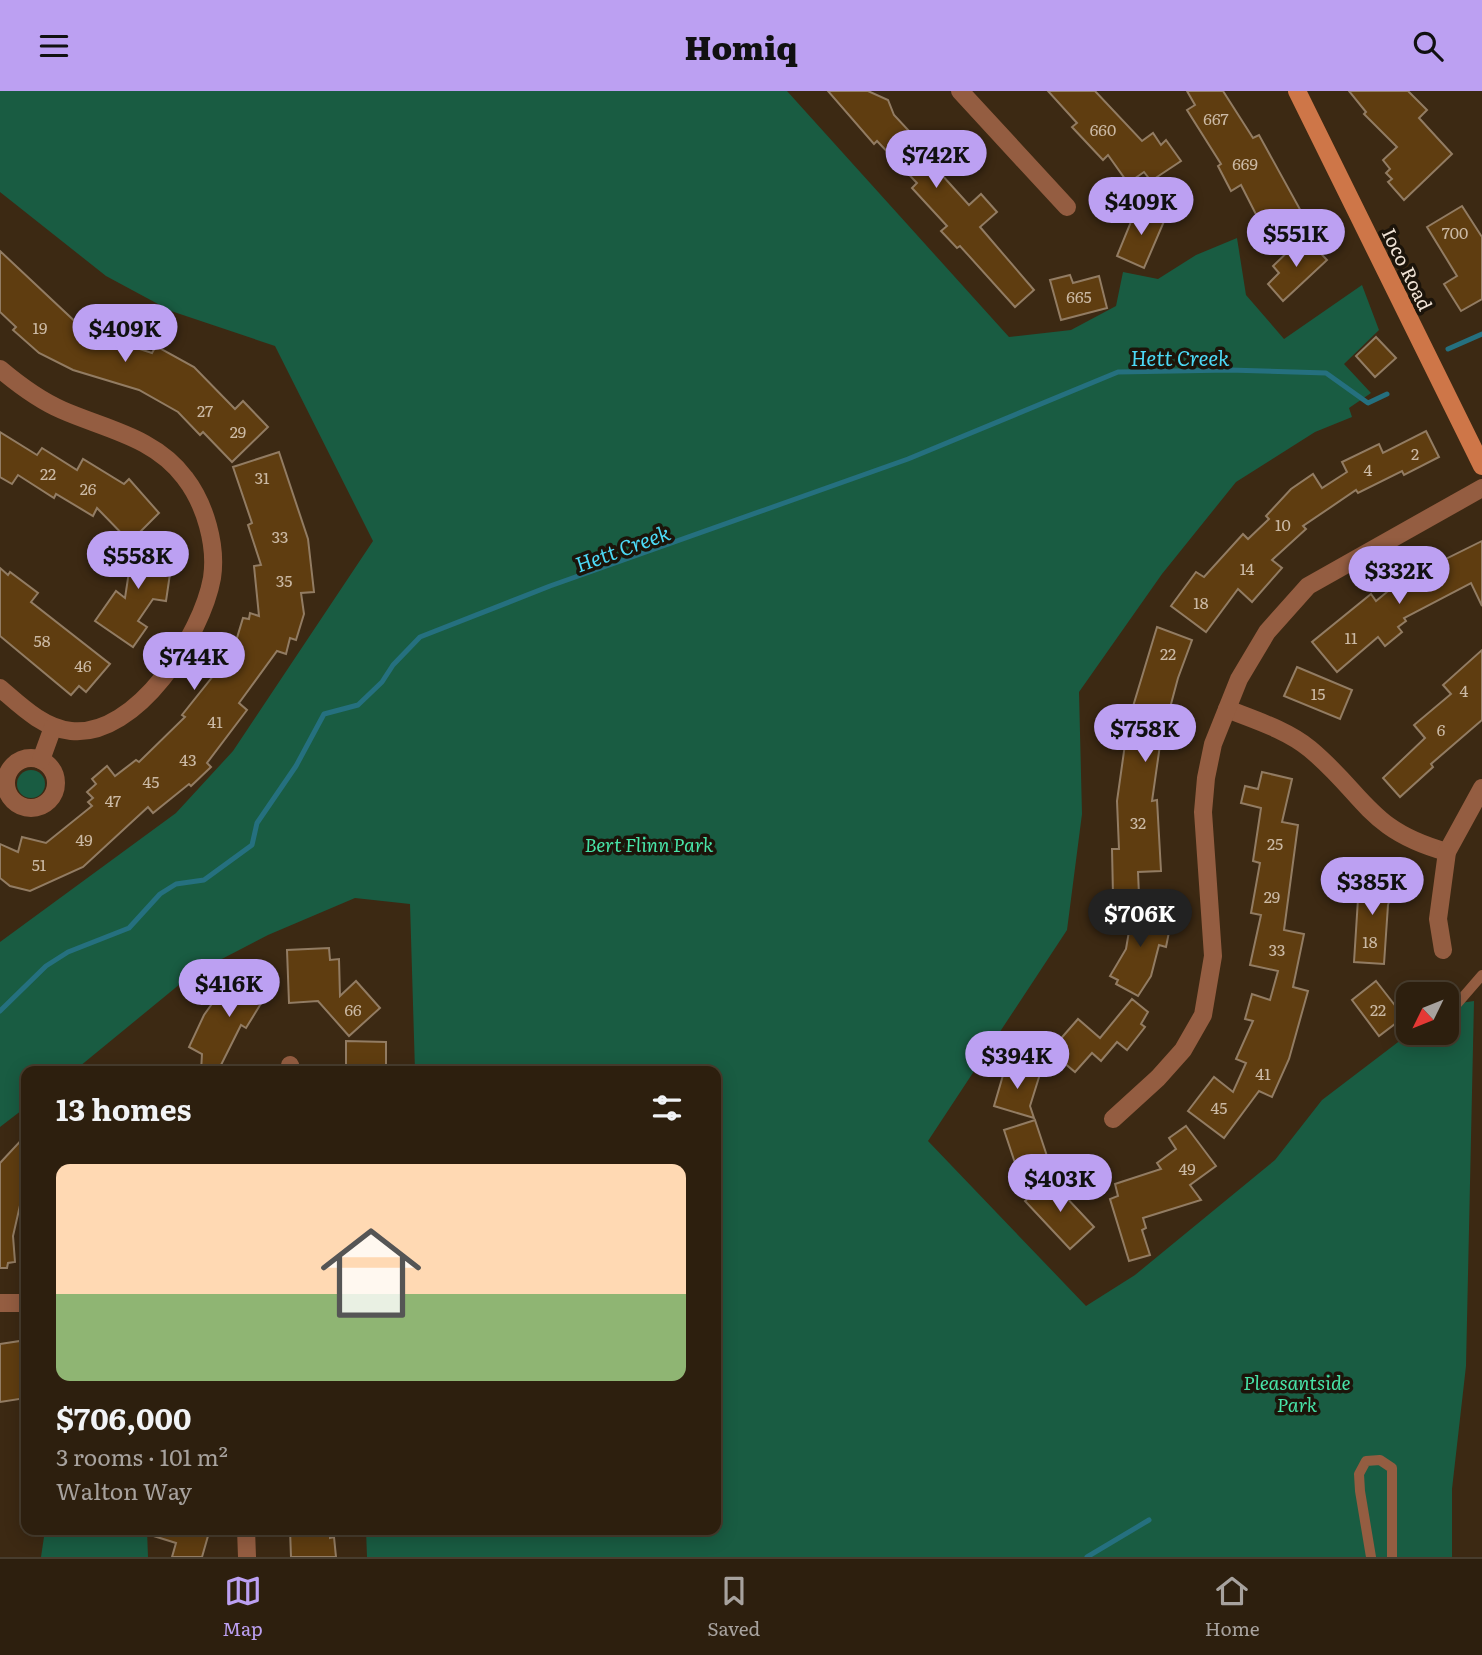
<!DOCTYPE html>
<html lang="en">
<head>
<meta charset="utf-8">
<style>
  :root { --surface:#2d1f0e; --page:#352717; --text:#f1f3f6; --muted:#a7a29e; --line:#483d2e; --accent:#bca0f2 }
  body { margin:0; font-family:Literata,serif; background:var(--page); color:var(--text); height:100vh; display:flex; flex-direction:column; font-size:26px; white-space:nowrap }
  * { box-sizing:border-box; margin:0 }
  p { font-size:23px; color:var(--muted) }
  .icon { flex:none; width:38px; height:38px; fill:none; stroke:currentColor; stroke-width:2; stroke-linecap:round; stroke-linejoin:round }
  .map { position:relative; flex:1; overflow:hidden }
  .details { position:absolute; left:21px; top:975px; width:700px; height:469px; display:flex; flex-direction:column; background:var(--surface); border-radius:14px; box-shadow:0 4px 18px #0003,0 0 0 2px var(--line) }
  .details>* { flex:none }
  .needle { width:46px; rotate:227deg }
  .tools { position:absolute; left:1396px; top:891px; display:grid; gap:14px }
  .tools a { display:grid; place-items:center; width:63px; height:63px; border-radius:14px; background:var(--surface); box-shadow:0 4px 18px #0003,0 0 0 2px var(--line); font-size:35px }
  .price { position:absolute; translate:-50% -60px; padding:0 16px; border-radius:24px; background:var(--accent); color:#111; font-size:23px; line-height:46px; filter:drop-shadow(0 2px 4px #0008) }
  .price::after { content:''; position:absolute; left:50%; top:42px; width:21px; height:16px; margin-left:-10px; background:inherit; clip-path:polygon(0 0,100% 0,50% 100%) }
  .price.active { background:#222; color:#fff }
  ul { padding:0; list-style:none }
  li { display:grid; align-content:center; gap:14px; height:371px; padding:0 35px }
  li+li { border-top:2px solid var(--line) }
  li span { display:grid; place-items:center; height:217px; border-radius:14px; color:#555 }
  li>.icon { margin-inline-start:auto }
  span .icon { width:126px; height:126px; fill:#fffc; stroke-width:1 }
  li b { font-size:30px }
  h2 { display:flex; justify-content:space-between; align-items:center; height:84px; padding:0 35px; font-size:30px }
  header { display:flex; justify-content:space-between; align-items:center; height:91px; padding:0 35px; background:var(--accent); color:#111; font-size:32px; font-weight:800 }
  .tab-bar { display:flex; justify-content:space-around; align-items:center; height:98px; border-top:2px solid var(--line); background:var(--surface); font-size:19px; color:var(--muted) }
  .tab-bar a { display:grid; justify-items:center; gap:4px }
  .tab-bar .active { color:var(--accent) }
  .map>svg:first-child { display:block }
</style>
</head>
<body>
<header><svg class="icon" aria-label="menu" viewBox="0 0 24 24"><path d="M4 6h16M4 12h16M4 18h16"/></svg>Homiq<svg class="icon" aria-label="search" viewBox="0 0 24 24"><circle cx="10" cy="10" r="6"/><path d="M15 15l6 6"/></svg></header>
<div class="map">
<svg width="1482" height="1466" viewBox="0 0 1482 1466">
  <rect width="100%" height="100%" fill="#3c2913"/>
  <!-- green -->
  <g fill="#195c42">
    <path d="M0 0H787L1009 246 1071 239 1116 215 1123 181 1158 188 1196 164 1237 147 1246 204 1284 248 1362 194 1379 239 1344 273 1371 302 1349 317 1352 326 1315 341 1236 391 1162 483 1079 601 1082 723 1067 839 928 1050 1086 1215 1135 1184 1275 1069 1322 1009 1410 942H1447V914L1474 910 1466 1275 1452 1398V1466H367L366 1439 716 1438V980H415L410 813 355 807 268 844 191 884 74 980H26V1016L0 1036V851L176 722 233 660 373 450 275 255 171 220 106 185 0 101Z"/>
    <circle cx="31" cy="693" r="14"/>
    <path d="M45 1439H147L148 1466H41Z"/>
  </g>
  <g fill="none" stroke-linecap="round" stroke-linejoin="round">
    <!-- stream -->
    <g stroke="#25707f" stroke-width="5">
      <path d="M1448 258 1482 243"/>
      <path d="M0 920 46 875 68 861 129 837 160 803 176 793 204 789 252 754 257 732 296 675 324 623 358 614 382 591 393 574 420 546 550 495 908 368 1118 281 1229 279 1326 282 1368 312 1387 303"/>
      <path d="M1087 1466 1149 1429"/>
    </g>
  </g>
  <!-- building -->
  <g fill="#5f3d10" stroke="#927c63" stroke-width="2">
    <path d="M828 0H868L888 9 894 24 936 69 932 73 969 114 981 103 997 121 980 136 1034 199 1015 216 960 155 957 157 941 140 947 135 912 97 917 92 877 50 874 53Z"/>
    <path d="M1048 0H1095L1142 50 1153 42 1161 54 1166 49 1181 70 1151 90 1144 81 1128 92 1108 64 1103 69 1072 36 1077 32Z"/>
    <path d="M1187 0H1223L1253 47 1259 44 1302 122 1265 141 1241 94 1231 100 1218 75 1221 73 1187 19 1195 14Z"/>
    <path d="M1349 0H1408L1427 19 1419 27 1452 63 1404 109 1388 91 1392 88 1386 82 1390 78 1383 69 1397 56 1364 23 1366 21Z"/>
    <path d="M1462 115 1482 146V208L1461 220 1444 193 1457 185 1427 136Z"/>
    <path d="M1137 116 1165 128 1144 177 1117 165Z"/>
    <path d="M1297 152 1304 159 1311 152 1327 169 1283 210 1268 193 1279 182 1273 175Z"/>
    <path d="M0 160 82 237 85 231 102 239 100 245 152 262 156 255 194 276 235 318 243 310 268 336 232 371 203 341 200 344 178 321 139 299 73 279 39 262 13 239 16 236 0 221Z"/>
    <path d="M1070 184 1073 192 1099 185 1107 217 1061 229 1050 189Z"/>
    <path d="M1376 246 1396 267 1375 286 1356 265Z"/>
    <path d="M1426 340 1439 366 1404 384 1402 380 1358 402 1356 399 1303 435 1306 438 1272 469 1282 477 1252 511 1238 498 1206 541 1171 515 1196 481 1204 486 1243 443 1248 448 1269 428 1266 425 1291 398 1313 383 1322 397 1347 381 1342 371 1379 353 1383 362Z"/>
    <path d="M0 341 37 364 42 357 77 379 83 368 124 393 129 388 159 422 130 451 97 417 93 425 56 403 54 407 18 384 12 393 0 386Z"/>
    <path d="M279 361 308 448 314 501 301 502 304 523 296 549 290 547 286 563 277 560 239 612 247 619 207 672 211 676 191 695 189 693 153 722 148 716 83 776 30 800 10 795 0 787V753L18 761 22 746 46 752 92 715 88 711 93 707 87 701 96 693 92 688 107 675 115 685 136 669 139 671 185 626 182 624 233 560 243 527 249 528 250 522 259 525 254 475 261 474 248 434 252 432 233 376Z"/>
    <path d="M134 448 167 453 165 464 170 465 169 475 171 476 166 510 153 508 138 530 147 536 133 556 95 530 116 500 125 507Z"/>
    <path d="M1482 450V515L1471 492 1404 527 1406 530 1398 536 1402 541 1385 555 1378 546 1337 581 1312 551 1371 503 1376 510 1399 491Z"/>
    <path d="M0 477 8 484 10 481 38 502 31 511 110 573 86 601 79 595 71 604 0 545Z"/>
    <path d="M1157 536 1192 549 1178 587 1160 654 1152 710 1157 709 1161 780 1138 781 1139 804H1113L1112 758H1119L1117 710 1128 632Z"/>
    <path d="M1482 559V629L1431 673 1433 676 1400 706 1383 687 1425 647 1414 634 1451 603 1443 594Z"/>
    <path d="M1297 576 1352 599 1340 628 1284 605Z"/>
    <path d="M1262 681 1292 688 1282 731 1298 734 1284 839 1304 843 1293 896 1308 900 1289 968 1272 1006 1259 1000 1224 1047 1188 1020 1214 986 1233 1001 1246 972 1236 968 1253 930 1245 928 1252 903 1270 909 1278 880 1250 874 1261 824 1251 822 1260 772 1253 770 1261 717 1241 712 1245 695 1258 698Z"/>
    <path d="M1364 777 1397 790 1388 814 1384 873 1354 871 1358 808 1353 806Z"/>
    <path d="M1134 811 1157 816 1154 834 1170 836 1166 856 1159 854 1151 885 1138 905 1116 893 1118 889 1110 885 1126 858Z"/>
    <path d="M329 857 330 869 339 868 340 905 356 890 380 917 349 945 318 910 289 912 287 859Z"/>
    <path d="M256 879 273 893 246 937 241 934 218 980H201L202 963 189 956 204 924 219 903Z"/>
    <path d="M1376 890 1404 926 1379 945 1352 909Z"/>
    <path d="M1132 908 1148 921 1141 933 1145 936 1127 959 1117 951 1101 970 1092 962 1075 981 1050 960 1078 928 1100 947Z"/>
    <path d="M346 950 386 951V980H346Z"/>
    <path d="M1006 974 1040 983 1030 1015 1034 1027 994 1015Z"/>
    <path d="M1035 1029 1048 1068 1017 1078 1004 1039Z"/>
    <path d="M1186 1035 1216 1075 1190 1094 1201 1109 1143 1127 1146 1137 1142 1139 1150 1164 1129 1170 1110 1108 1118 1105 1115 1093 1161 1078 1157 1072 1176 1058 1169 1047Z"/>
    <path d="M26 1044V1104L21 1110 13 1145 15 1171 8 1172 7 1177H0V1072Z"/>
    <path d="M1049 1088 1094 1136 1070 1158 1025 1110Z"/>
    <path d="M20 1250 26 1307 0 1311V1253Z"/>
    <path d="M145 1438H210L202 1466H172L176 1452 144 1442Z"/>
    <path d="M290 1438H330V1447L334 1446 336 1466H291Z"/>
  </g>
  <g fill="none" stroke-linecap="round" stroke-linejoin="round">
    <!-- service -->
    <g stroke="#945d41" stroke-width="10">
      <path d="M1450 921 1482 884"/>
      <path d="M1371 1466 1360 1400 1359 1383 1366 1370 1380 1369 1392 1377V1466"/>
    </g>
    <!-- minor -->
    <g stroke="#945d41" stroke-width="18">
      <path d="M960 0 1067 116"/>
      <path d="M0 278C19 294 39 309 62 319 105 338 155 346 185 387 205 413 217 454 212 487 202 543 137 647 71 640 43 637 21 615 0 597"/>
      <path d="M1227 618C1255 629 1287 639 1310 658 1366 705 1368 739 1447 761"/>
      <circle cx="31" cy="692" r="25"/>
      <path d="M41 669 53 636"/>
      <path d="M1443 859 1438 828 1447 761 1482 697"/>
      <path d="M290 974 292 980"/>
      <path d="M1113 1028 1158 987 1183 959 1203 924 1213 865 1203 721 1206 687 1213 653 1239 588 1267 541 1308 495 1482 397"/>
      <path d="M0 1212H26"/>
      <path d="M246 1438 247 1466"/>
    </g>
    <!-- secondary -->
    <path stroke="#ce7648" stroke-width="18" d="M1297 0 1482 375"/>
  </g>
  <g text-anchor="middle" dominant-baseline="central" stroke-width="7" stroke-linejoin="round" paint-order="stroke">
    <!-- number labels -->
    <g font-size="16" fill="#cbb9a4">
      <text x="1216" y="27">667</text>
      <text x="1103" y="38">660</text>
      <text x="1245" y="72">669</text>
      <text x="1455" y="141">700</text>
      <text x="1079" y="205">665</text>
      <text x="40" y="236">19</text>
      <text x="205" y="319">27</text>
      <text x="238" y="340">29</text>
      <text x="1415" y="362">2</text>
      <text x="1368" y="378">4</text>
      <text x="48" y="382">22</text>
      <text x="262" y="386">31</text>
      <text x="88" y="397">26</text>
      <text x="1283" y="433">10</text>
      <text x="280" y="445">33</text>
      <text x="1247" y="477">14</text>
      <text x="284" y="489">35</text>
      <text x="1201" y="511">18</text>
      <text x="1351" y="546">11</text>
      <text x="42" y="549">58</text>
      <text x="1168" y="562">22</text>
      <text x="83" y="574">46</text>
      <text x="1464" y="599">4</text>
      <text x="1318" y="602">15</text>
      <text x="215" y="630">41</text>
      <text x="1441" y="638">6</text>
      <text x="188" y="668">43</text>
      <text x="151" y="690">45</text>
      <text x="113" y="709">47</text>
      <text x="1138" y="731">32</text>
      <text x="84" y="748">49</text>
      <text x="1275" y="752">25</text>
      <text x="39" y="773">51</text>
      <text x="1272" y="805">29</text>
      <text x="1370" y="850">18</text>
      <text x="1277" y="858">33</text>
      <text x="353" y="918">66</text>
      <text x="1378" y="918">22</text>
      <text x="1263" y="982">41</text>
      <text x="1219" y="1016">45</text>
      <text x="1187" y="1077">49</text>
    </g>
    <!-- street labels -->
    <g font-size="19" fill="#efe2d5" stroke="#1c140a">
      <text transform="translate(1408 178) rotate(64)">Ioco Road</text>
    </g>
    <!-- park labels -->
    <g font-size="19" font-style="italic" fill="#48e4a8" stroke="#1c140a">
      <text x="649" y="753">Bert Flinn Park</text>
      <text x="1297" y="1291">Pleasantside<tspan x="1297" dy="22">Park</tspan></text>
    </g>
    <!-- water labels -->
    <g font-size="21" font-style="italic" fill="#4cd9f6" stroke="#1c140a">
      <text x="1180" y="265">Hett Creek</text>
      <text transform="translate(622 456) rotate(-20)">Hett Creek</text>
    </g>
  </g>
</svg>
<div class="tools">
<a><svg class="needle" viewBox="-14 -14 28 28"><path d="M0-13l5 13h-10z" fill="#e53935"/><path d="M0 13l5-13h-10z" fill="#a7a29e"/></svg></a>
</div>
<b class="price" style="left:936px;top:99px">$742K</b>
<b class="price" style="left:1141px;top:146px">$409K</b>
<b class="price" style="left:1296px;top:178px">$551K</b>
<b class="price" style="left:125px;top:273px">$409K</b>
<b class="price" style="left:138px;top:500px">$558K</b>
<b class="price" style="left:1399px;top:515px">$332K</b>
<b class="price" style="left:194px;top:601px">$744K</b>
<b class="price" style="left:1145px;top:673px">$758K</b>
<b class="price" style="left:1372px;top:826px">$385K</b>
<b class="price active" style="left:1140px;top:858px">$706K</b>
<b class="price" style="left:229px;top:928px">$416K</b>
<b class="price" style="left:1017px;top:1000px">$394K</b>
<b class="price" style="left:1060px;top:1123px">$403K</b>
<section class="details">
<h2>13 homes<svg class="icon" aria-label="filters" viewBox="0 0 24 24"><path d="M4 7h16M4 17h16"/><circle cx="9" cy="7" r="2"/><circle cx="15" cy="17" r="2"/></svg></h2>
<ul>
<li><span style="background:linear-gradient(#ffd9b3 60%,#8fb573 0)"><svg class="icon" aria-label="home" viewBox="0 0 24 24"><path d="M3 11l9-7 9 7M6 9v11h12V9"/></svg></span><div><b>$706,000</b><p>3 rooms · 101 m²</p><p>Walton Way</p></div></li>
</ul>
</section>
</div>
<nav class="tab-bar">
<a class="active"><svg class="icon" aria-label="map" viewBox="0 0 24 24"><path d="M3 6l6-2 6 2 6-2v14l-6 2-6-2-6 2zM9 4v14M15 6v14"/></svg>Map</a>
<a><svg class="icon" aria-label="saved" viewBox="0 0 24 24"><path d="M7 4h10v16l-5-4-5 4z"/></svg>Saved</a>
<a><svg class="icon" aria-label="home" viewBox="0 0 24 24"><path d="M3 11l9-7 9 7M6 9v11h12V9"/></svg>Home</a>
</nav>
</body>
</html>
